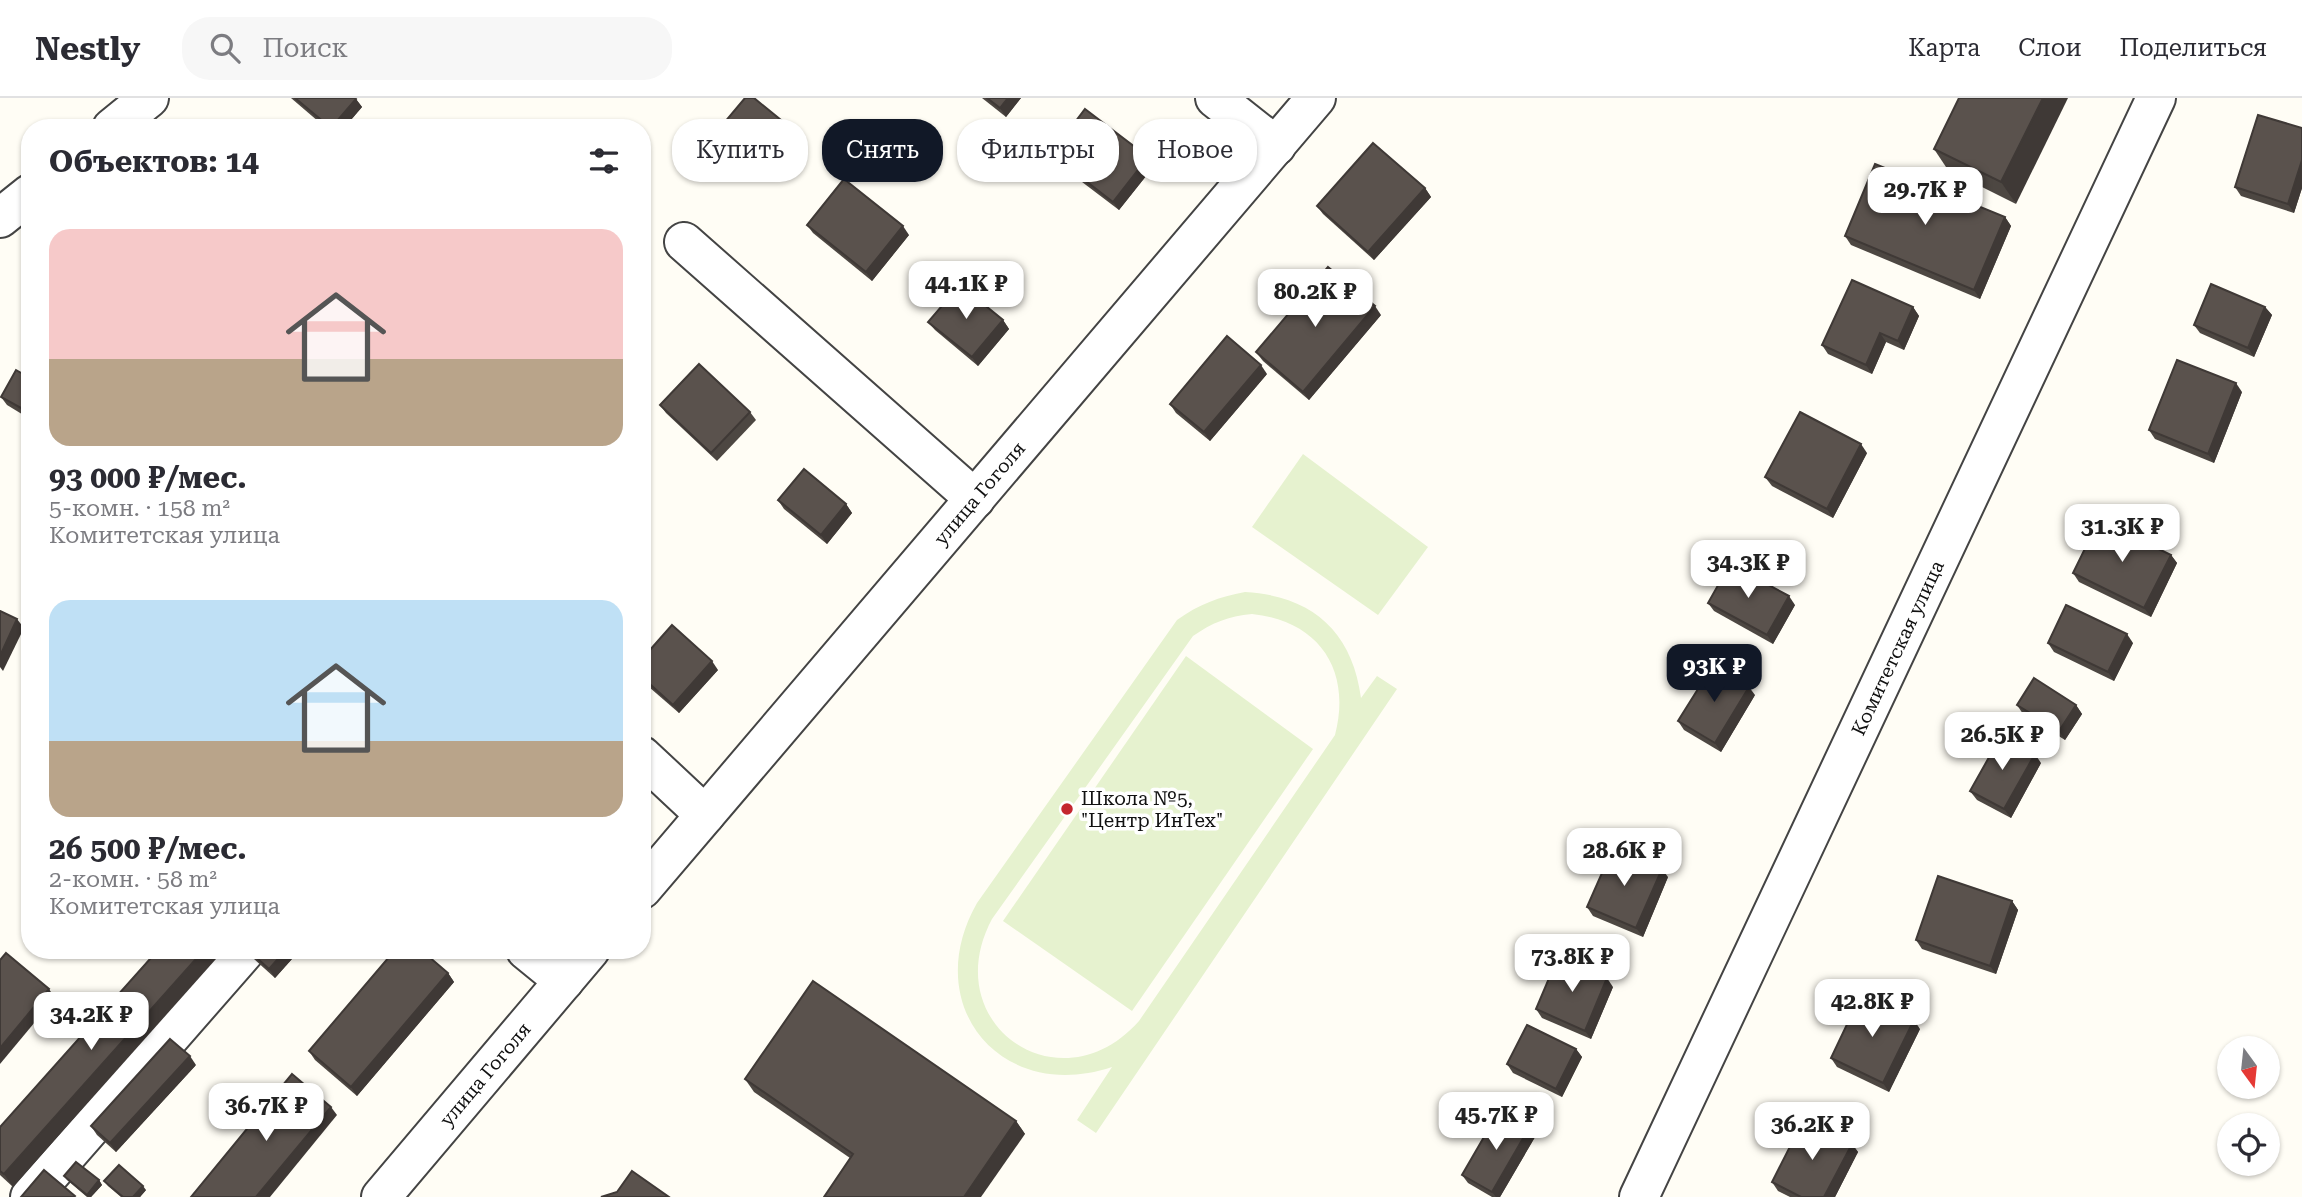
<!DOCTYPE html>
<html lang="ru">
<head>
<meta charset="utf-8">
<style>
  :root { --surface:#fff; --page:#f7f7f7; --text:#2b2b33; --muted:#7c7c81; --line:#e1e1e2; --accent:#111827 }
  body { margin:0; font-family:"Roboto Serif",serif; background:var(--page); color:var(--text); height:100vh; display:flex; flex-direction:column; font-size:26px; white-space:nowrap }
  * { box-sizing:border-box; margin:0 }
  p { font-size:23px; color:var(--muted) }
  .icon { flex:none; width:38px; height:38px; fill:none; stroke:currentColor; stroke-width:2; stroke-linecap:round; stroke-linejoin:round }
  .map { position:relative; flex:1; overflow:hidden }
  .sheet { position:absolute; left:21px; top:21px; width:630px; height:840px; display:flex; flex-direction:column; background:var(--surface); border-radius:28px; box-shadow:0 2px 5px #0004 }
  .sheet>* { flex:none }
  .top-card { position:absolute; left:672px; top:21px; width:665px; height:63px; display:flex; gap:14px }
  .needle { width:46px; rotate:165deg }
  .fabs { position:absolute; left:2217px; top:938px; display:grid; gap:14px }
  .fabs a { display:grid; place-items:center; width:63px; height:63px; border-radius:50%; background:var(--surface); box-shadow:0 2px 5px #0004; font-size:35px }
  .price { position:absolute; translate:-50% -60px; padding:0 16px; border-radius:14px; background:#fff; color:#222; font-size:23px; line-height:46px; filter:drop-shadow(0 2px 4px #0008) }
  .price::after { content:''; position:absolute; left:50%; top:42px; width:21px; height:16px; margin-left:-10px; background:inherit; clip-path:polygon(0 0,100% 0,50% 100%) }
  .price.current { background:var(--accent); color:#fff }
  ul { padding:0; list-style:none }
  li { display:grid; align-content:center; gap:14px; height:371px; padding:0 28px }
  li span { display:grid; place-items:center; height:217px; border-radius:21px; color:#555 }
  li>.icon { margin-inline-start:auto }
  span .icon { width:126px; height:126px; fill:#fffc; stroke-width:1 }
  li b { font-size:30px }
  h2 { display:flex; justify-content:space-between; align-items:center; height:84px; padding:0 28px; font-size:30px }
  .tag { padding:0 24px; border-radius:28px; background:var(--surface); box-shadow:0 2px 5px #0004; font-size:24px; line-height:63px }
  .tag.current { background:var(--accent); color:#fff }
  header { display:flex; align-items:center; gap:42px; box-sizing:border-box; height:98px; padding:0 35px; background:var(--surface); border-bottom:2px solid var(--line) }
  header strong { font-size:33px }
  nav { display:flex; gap:38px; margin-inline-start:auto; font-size:24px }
  .search { width:490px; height:63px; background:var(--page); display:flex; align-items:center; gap:18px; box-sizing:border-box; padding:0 24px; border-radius:28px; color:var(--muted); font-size:26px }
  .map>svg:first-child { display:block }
</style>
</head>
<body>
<header>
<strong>Nestly</strong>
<div class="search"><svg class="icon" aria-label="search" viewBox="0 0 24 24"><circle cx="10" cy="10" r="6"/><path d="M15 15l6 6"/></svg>Поиск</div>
<nav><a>Карта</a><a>Слои</a><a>Поделиться</a></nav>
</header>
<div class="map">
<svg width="2302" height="1099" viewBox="0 0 2302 1099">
  <rect width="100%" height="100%" fill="#fffdf5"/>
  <!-- pitch -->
  <g fill="#e6f2cf" fill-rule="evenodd">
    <path d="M1303 356 1428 449 1378 517 1252 429Z"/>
    <path d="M1245 494C1312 498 1352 533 1361 600L1377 578 1397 591 1096 1035 1077 1022 1112 969C1001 1006 919 907 977 805L1177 522C1199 506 1219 499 1245 494ZM1252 516C1319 523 1352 572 1335 637L1139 923C1060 1012 936 926 992 821L1193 538C1212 525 1228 518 1252 516Z"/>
    <path d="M1186 558 1313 651 1132 913 1003 823Z"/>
  </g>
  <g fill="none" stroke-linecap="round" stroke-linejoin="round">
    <defs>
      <g id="minor">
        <path d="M1215 0 1276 48"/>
        <path d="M112 30 149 0"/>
        <path d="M0 120 30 96"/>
        <path d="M684 144 975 401"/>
        <path d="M642 658 705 717"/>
        <path id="s1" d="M642 791 1316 0"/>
        <path d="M526 852 564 883"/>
        <path d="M30 1099 246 852"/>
        <path id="s2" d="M381 1099 590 852"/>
      </g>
      <g id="tertiary">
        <path id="s3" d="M1639 1099 2156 0"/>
      </g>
    </defs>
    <!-- minor casing -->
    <use href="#minor" stroke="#444" stroke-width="42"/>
    <!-- tertiary casing -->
    <use href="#tertiary" stroke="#444" stroke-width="42"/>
    <!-- minor -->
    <use href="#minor" stroke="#fff" stroke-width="38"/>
    <!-- tertiary -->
    <use href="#tertiary" stroke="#fff" stroke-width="38"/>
  </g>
  <!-- wall -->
  <g fill="#4d4742">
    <path d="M291 0H355L362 9 344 30H326Z"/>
    <path d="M982 0H1021L1006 19Z"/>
    <path d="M1959 0 2016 106 1948 72 1934 51Z"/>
    <path d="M787 27 793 36 758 78 719 47 713 38Z"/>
    <path d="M2302 30V90L2294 115 2241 98 2235 89Z"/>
    <path d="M1051 56 1148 59 1154 68 1119 112 1057 65Z"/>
    <path d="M1425 90 1431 99 1374 162 1323 116 1317 108Z"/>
    <path d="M2005 119 2011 128 1980 201 1851 147 1845 138Z"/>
    <path d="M807 127 909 137 872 183 813 135Z"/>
    <path d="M1913 209 1919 218 1904 252 1886 244 1872 276 1828 256 1822 247Z"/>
    <path d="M2265 209 2272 217 2254 259 2200 235 2194 227Z"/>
    <path d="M1381 217 1309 302 1263 263 1256 254Z"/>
    <path d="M1003 222 1009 231 978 268 935 232 928 224Z"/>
    <path d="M1267 276 1210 343 1176 315 1170 306Z"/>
    <path d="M30 280V321L7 307 1 299Z"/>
    <path d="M2242 294 2214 365 2155 341 2149 332Z"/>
    <path d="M660 307 750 314 756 322 717 363 666 315Z"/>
    <path d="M1867 355 1833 420 1772 388 1765 379Z"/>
    <path d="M778 402 846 406 852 415 827 446 784 411Z"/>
    <path d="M2171 457 2177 465 2151 519 2079 484 2073 475Z"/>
    <path d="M1708 505 1795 507 1773 546 1714 513Z"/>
    <path d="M2048 545H2133L2114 583 2054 554Z"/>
    <path d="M642 561 718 572 679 615 642 583Z"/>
    <path d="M1755 597 1721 654 1684 632 1678 623Z"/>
    <path d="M2017 607H2076L2082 616 2065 642 2023 616Z"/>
    <path d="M2041 665 2011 720 1977 702 1970 693Z"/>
    <path d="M1668 779 1643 839 1593 818 1587 809Z"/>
    <path d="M2012 803 2018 812 1996 876 1922 851 1916 842Z"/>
    <path d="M248 852H300L275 880 254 861Z"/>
    <path d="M448 875 454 884 357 998 315 962 309 953Z"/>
    <path d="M1613 889 1591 941 1542 920 1536 911Z"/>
    <path d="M1920 931 1889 994 1837 969 1831 960Z"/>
    <path d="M1576 951 1582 959 1562 999 1513 975 1507 966Z"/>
    <path d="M196 967 116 1054 97 1037 91 1028Z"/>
    <path d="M745 981 1016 1023 1025 1036 850 1060 754 994Z"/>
    <path d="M0 1029 13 1089 0 1077Z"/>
    <path d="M1535 1039 1500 1099H1492L1468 1085 1462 1077Z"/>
    <path d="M1852 1046 1858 1054 1835 1099H1790L1778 1093 1772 1084Z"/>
    <path d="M64 1078 99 1082 102 1087 91 1099H87L67 1082Z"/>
    <path d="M104 1083 146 1092 140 1099H121L108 1088Z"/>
  </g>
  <!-- shaded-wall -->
  <g fill="#3f3936">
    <path d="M1008 0H1021L1006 19 1000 10Z"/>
    <path d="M2043 0H2068L2016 106 2001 84Z"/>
    <path d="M356 1 362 9 344 30H331Z"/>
    <path d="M787 27 793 36 758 78 751 69Z"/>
    <path d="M1148 59 1154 68 1119 112 1113 104Z"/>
    <path d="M2302 62V90L2294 115 2288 106Z"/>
    <path d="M1425 90 1431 99 1374 162 1368 154Z"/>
    <path d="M2005 119 2011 128 1980 201 1974 192Z"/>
    <path d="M903 128 909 137 872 183 866 174Z"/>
    <path d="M1375 208 1381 217 1309 302 1303 294Z"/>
    <path d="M1913 209 1919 218 1904 252 1898 243Z"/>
    <path d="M2265 209 2272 217 2254 259 2248 250Z"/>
    <path d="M1003 222 1009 231 978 268 972 259Z"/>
    <path d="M1880 235 1886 244 1872 276 1866 267Z"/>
    <path d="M1261 267 1267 276 1210 343 1204 334Z"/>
    <path d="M2236 285 2242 294 2214 365 2208 356Z"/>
    <path d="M1861 346 1867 355 1833 420 1827 411Z"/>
    <path d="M846 406 852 415 827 446 821 437Z"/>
    <path d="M2171 457 2177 465 2151 519 2144 510Z"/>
    <path d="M1789 498 1795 507 1773 546 1767 537Z"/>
    <path d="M17 521 24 530 3 573 0 569V558Z"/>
    <path d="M2127 536 2133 545 2114 583 2108 574Z"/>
    <path d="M712 563 718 572 679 615 673 607Z"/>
    <path d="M1749 589 1755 597 1721 654 1715 645Z"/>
    <path d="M2076 607 2082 616 2065 642 2059 633Z"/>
    <path d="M2035 656 2041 665 2011 720 2004 711Z"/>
    <path d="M1662 771 1668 779 1643 839 1636 830Z"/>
    <path d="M2012 803 2018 812 1996 876 1990 868Z"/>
    <path d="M204 852H224L13 1089 4 1076Z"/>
    <path d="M286 852H300L275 880 269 871Z"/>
    <path d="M448 875 454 884 357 998 351 989Z"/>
    <path d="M1607 880 1613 889 1591 941 1585 933Z"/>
    <path d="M49 891 55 900 0 966V950Z"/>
    <path d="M1914 922 1920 931 1889 994 1883 985Z"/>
    <path d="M1576 951 1582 959 1562 999 1556 991Z"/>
    <path d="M190 958 196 967 116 1054 110 1045Z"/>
    <path d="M331 1009 337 1017 270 1099H256Z"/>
    <path d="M1016 1023 1025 1036 981 1099H964Z"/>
    <path d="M1529 1030 1535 1039 1500 1099H1496L1492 1094Z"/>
    <path d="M1852 1046 1858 1054 1835 1099H1824Z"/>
    <path d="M99 1082 102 1087 91 1099H88L87 1097Z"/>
    <path d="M143 1088 146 1092 140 1099H133Z"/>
  </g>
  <!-- building -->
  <g fill="#5a524d" stroke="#3f3936" stroke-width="2">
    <path d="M295 0H355L356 1 331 30Z"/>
    <path d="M745 0H754L787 27 751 69 713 38Z"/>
    <path d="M987 0H1008L1000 10Z"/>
    <path d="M1959 0H2043L2001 84 1934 51Z"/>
    <path d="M1085 11 1148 59 1113 104 1051 56Z"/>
    <path d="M2258 17 2302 30V62L2288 106 2235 89Z"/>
    <path d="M253 25 259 30H249Z"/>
    <path d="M1373 45 1425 90 1368 154 1317 108Z"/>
    <path d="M1875 66 2005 119 1974 192 1845 138Z"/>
    <path d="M844 81 903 128 866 174 807 127Z"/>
    <path d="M1328 169 1375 208 1303 294 1256 254Z"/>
    <path d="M1852 182 1913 209 1898 243 1880 235 1866 267 1822 247Z"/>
    <path d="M2211 186 2265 209 2248 250 2194 227Z"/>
    <path d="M960 187 1003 222 972 259 928 224Z"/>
    <path d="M1227 238 1261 267 1204 334 1170 306Z"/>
    <path d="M2177 262 2236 285 2208 356 2149 332Z"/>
    <path d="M699 266 750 314 711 355 660 307Z"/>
    <path d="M16 272 30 280V315L1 299Z"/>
    <path d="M1800 314 1861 346 1827 411 1765 379Z"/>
    <path d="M804 371 846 406 821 437 778 402Z"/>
    <path d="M2099 422 2171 457 2144 510 2073 475Z"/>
    <path d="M1730 466 1789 498 1767 537 1708 505Z"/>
    <path d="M2066 507 2127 536 2108 574 2048 545Z"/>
    <path d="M0 513 17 521 0 558Z"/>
    <path d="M672 527 712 563 673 607 642 579V561Z"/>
    <path d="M1713 567 1749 589 1715 645 1678 623Z"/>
    <path d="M2034 580 2076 607 2059 633 2017 607Z"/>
    <path d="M2001 638 2035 656 2004 711 1970 693Z"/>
    <path d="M1613 750 1662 771 1636 830 1587 809Z"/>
    <path d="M1938 778 2012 803 1990 868 1916 842Z"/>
    <path d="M158 852H204L4 1076 0 1073V1029Z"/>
    <path d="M248 852H286L269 871Z"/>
    <path d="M395 852H421L448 875 351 989 309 953Z"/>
    <path d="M6 855 49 891 0 950V862Z"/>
    <path d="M1558 859 1607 880 1585 933 1536 911Z"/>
    <path d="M813 883 1016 1023 964 1099H824L853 1056 745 981Z"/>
    <path d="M1861 897 1914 922 1883 985 1831 960Z"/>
    <path d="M1527 927 1576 951 1556 991 1507 966Z"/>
    <path d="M170 941 190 958 110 1045 91 1028Z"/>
    <path d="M292 976 331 1009 256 1099H191Z"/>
    <path d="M1499 1013 1529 1030 1492 1094 1462 1077Z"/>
    <path d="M1804 1021 1852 1046 1824 1099H1801L1772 1084Z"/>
    <path d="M76 1064 99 1082 87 1097 64 1078Z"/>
    <path d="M119 1067 143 1088 133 1099H123L104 1083Z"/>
    <path d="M44 1072 75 1098 74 1099H21Z"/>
    <path d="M632 1073 669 1099H601L617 1094Z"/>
  </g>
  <!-- markers -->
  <circle fill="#c4262e" stroke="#fff" stroke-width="2.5" cx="1067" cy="711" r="7"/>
  <g text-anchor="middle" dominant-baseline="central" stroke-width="7" stroke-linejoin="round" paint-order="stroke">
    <!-- street labels -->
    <g font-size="19" fill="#111" stroke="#fff">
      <text stroke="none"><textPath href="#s1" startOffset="520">улица Гоголя</textPath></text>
      <text stroke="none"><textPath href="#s3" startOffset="607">Комитетская улица</textPath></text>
      <text stroke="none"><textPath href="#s2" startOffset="161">улица Гоголя</textPath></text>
    </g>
    <!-- poi labels -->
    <g font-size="19" fill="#111" stroke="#fff" text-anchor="start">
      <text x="1081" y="700">Школа №5,<tspan x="1081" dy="22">"Центр ИнТех"</tspan></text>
    </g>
  </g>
</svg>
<div class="fabs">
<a><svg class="needle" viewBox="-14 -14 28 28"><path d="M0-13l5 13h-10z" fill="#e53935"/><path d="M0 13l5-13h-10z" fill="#7c7c81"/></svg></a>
<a><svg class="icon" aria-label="locate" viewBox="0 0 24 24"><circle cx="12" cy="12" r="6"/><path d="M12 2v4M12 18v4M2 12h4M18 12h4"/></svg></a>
</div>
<b class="price" style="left:1925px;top:129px">29.7K ₽</b>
<b class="price" style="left:966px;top:223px">44.1K ₽</b>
<b class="price" style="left:1315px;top:231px">80.2K ₽</b>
<b class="price" style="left:2122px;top:466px">31.3K ₽</b>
<b class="price" style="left:1748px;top:502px">34.3K ₽</b>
<b class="price current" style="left:1714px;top:606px">93K ₽</b>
<b class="price" style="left:2002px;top:674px">26.5K ₽</b>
<b class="price" style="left:1624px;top:790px">28.6K ₽</b>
<b class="price" style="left:1572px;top:896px">73.8K ₽</b>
<b class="price" style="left:1872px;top:941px">42.8K ₽</b>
<b class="price" style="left:91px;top:954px">34.2K ₽</b>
<b class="price" style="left:266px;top:1045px">36.7K ₽</b>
<b class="price" style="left:1496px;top:1054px">45.7K ₽</b>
<b class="price" style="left:1812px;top:1064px">36.2K ₽</b>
<div class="top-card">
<a class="tag">Купить</a>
<a class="tag current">Снять</a>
<a class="tag">Фильтры</a>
<a class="tag">Новое</a>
</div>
<section class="sheet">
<h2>Объектов: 14<svg class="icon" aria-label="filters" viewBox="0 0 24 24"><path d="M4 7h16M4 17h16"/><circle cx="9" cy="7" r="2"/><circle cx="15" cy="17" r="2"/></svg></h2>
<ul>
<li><span style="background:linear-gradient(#f6c9c9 60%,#b9a48a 0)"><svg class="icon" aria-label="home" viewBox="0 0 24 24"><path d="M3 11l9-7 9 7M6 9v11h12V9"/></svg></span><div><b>93 000 ₽/мес.</b><p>5-комн. · 158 m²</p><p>Комитетская улица</p></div></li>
<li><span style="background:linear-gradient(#bfe0f5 65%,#b9a48a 0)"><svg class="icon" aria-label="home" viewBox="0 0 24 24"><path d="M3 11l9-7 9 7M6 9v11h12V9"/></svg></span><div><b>26 500 ₽/мес.</b><p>2-комн. · 58 m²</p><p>Комитетская улица</p></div></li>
</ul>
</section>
</div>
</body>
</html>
